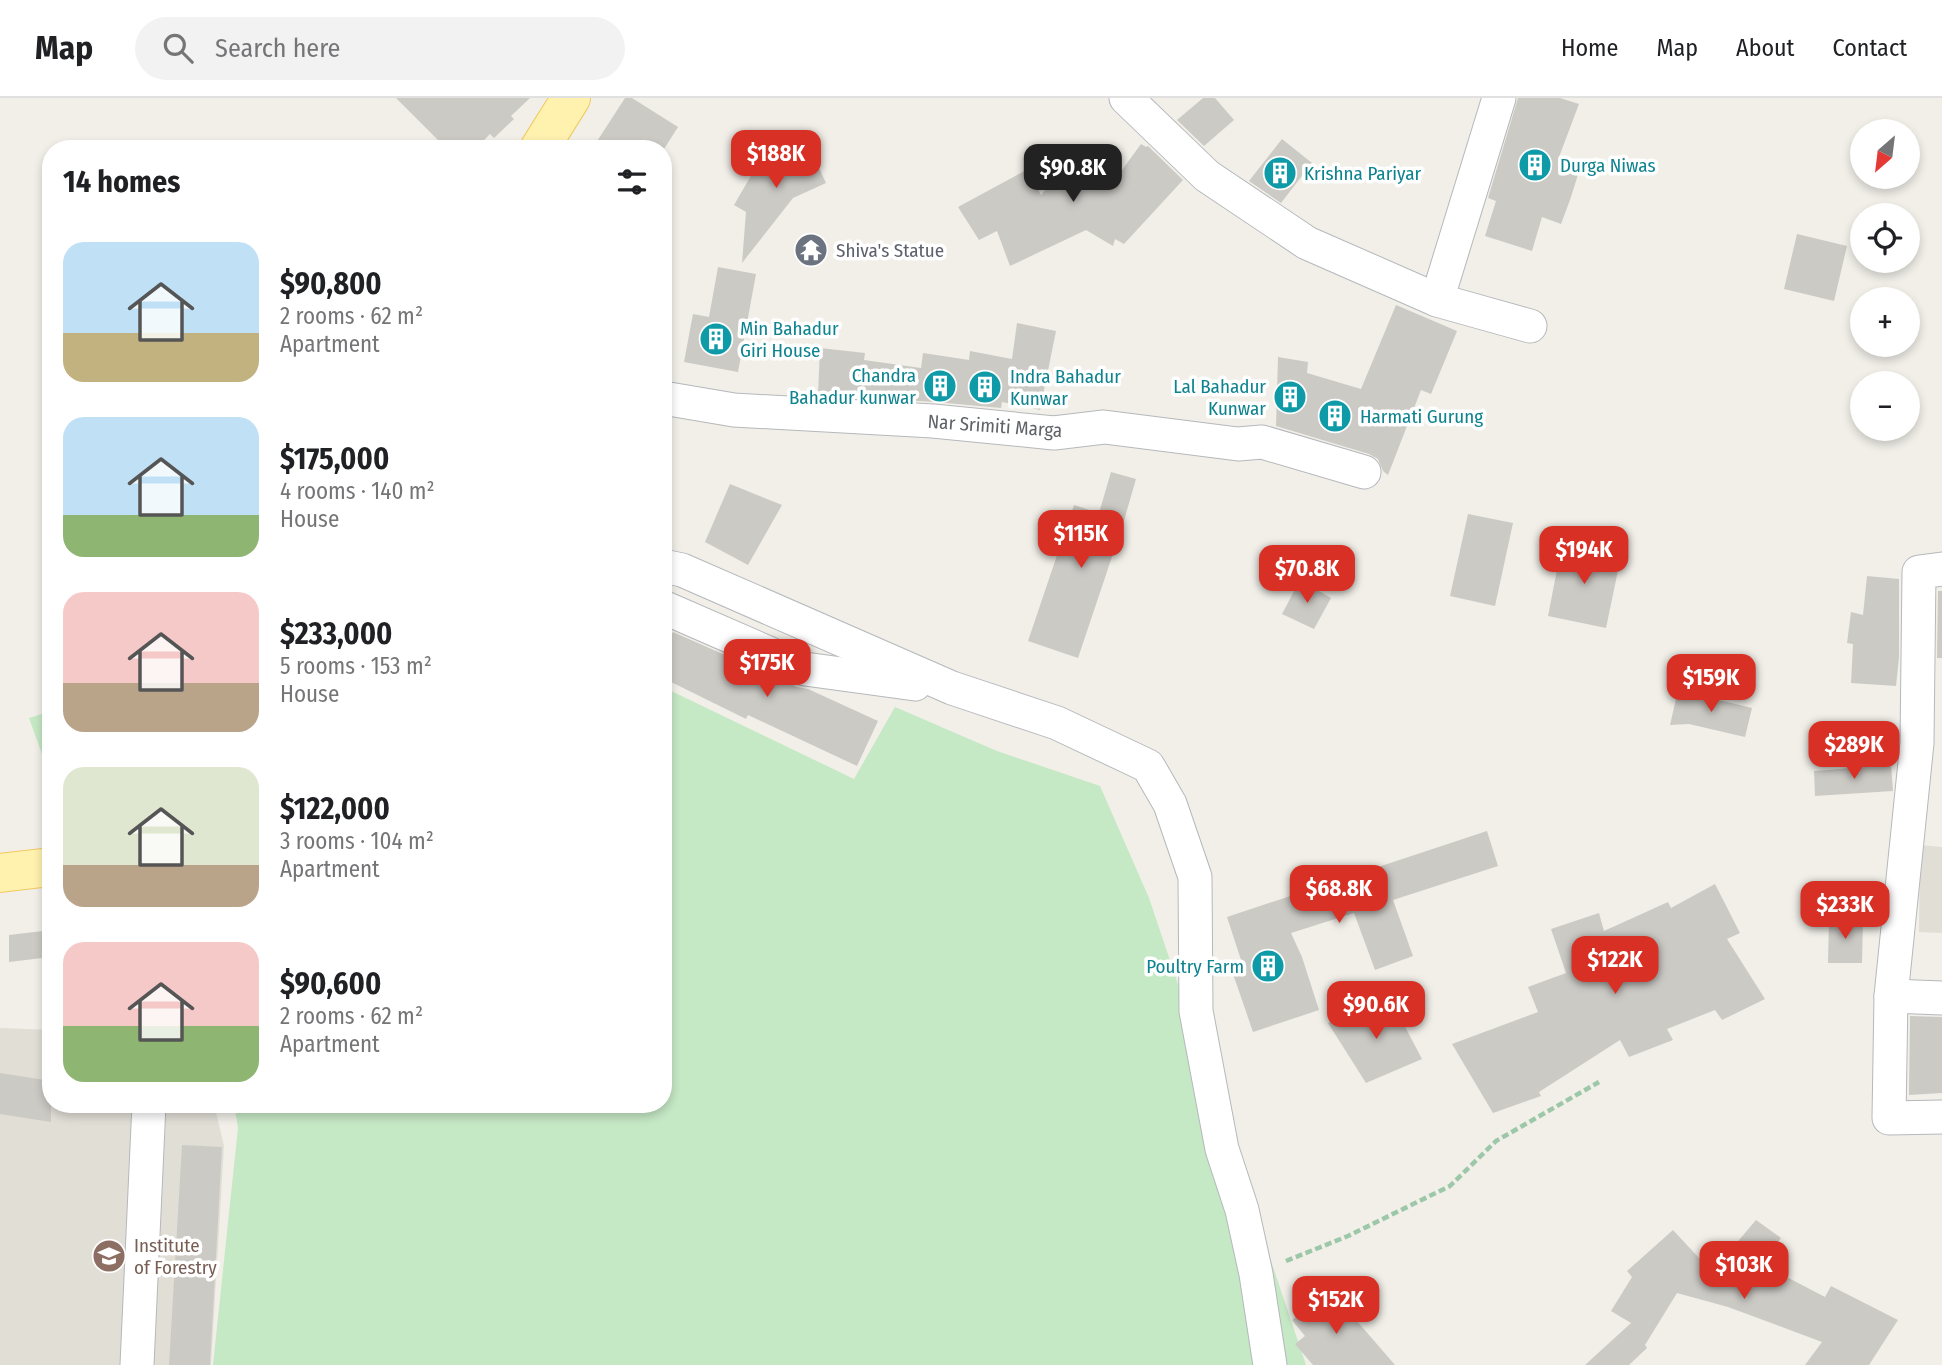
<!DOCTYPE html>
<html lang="en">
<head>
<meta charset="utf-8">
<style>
  :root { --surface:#fff; --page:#f2f2f2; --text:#202124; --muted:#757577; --line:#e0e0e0; --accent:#d93025 }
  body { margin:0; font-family:"Fira Sans Condensed",sans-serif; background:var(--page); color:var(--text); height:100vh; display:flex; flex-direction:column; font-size:26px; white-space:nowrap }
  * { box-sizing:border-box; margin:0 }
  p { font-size:23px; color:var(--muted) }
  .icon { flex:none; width:38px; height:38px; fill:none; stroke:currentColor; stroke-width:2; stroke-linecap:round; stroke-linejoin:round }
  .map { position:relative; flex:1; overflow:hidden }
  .panel { position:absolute; left:42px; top:42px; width:630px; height:973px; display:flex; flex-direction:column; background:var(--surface); border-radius:28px; box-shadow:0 4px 10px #0003 }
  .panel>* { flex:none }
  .needle { width:46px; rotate:208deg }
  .controls { position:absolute; left:1850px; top:21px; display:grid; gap:14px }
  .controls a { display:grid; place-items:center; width:70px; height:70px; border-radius:50%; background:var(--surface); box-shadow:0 4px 10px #0003; font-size:35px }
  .price { position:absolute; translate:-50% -60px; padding:0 16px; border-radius:14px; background:var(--accent); color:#fff; font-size:23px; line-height:46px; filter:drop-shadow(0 2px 4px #0008) }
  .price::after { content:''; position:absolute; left:50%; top:42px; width:21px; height:16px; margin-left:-10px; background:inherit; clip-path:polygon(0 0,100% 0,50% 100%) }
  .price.on { background:#222; color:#fff }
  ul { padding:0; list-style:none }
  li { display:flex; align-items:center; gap:21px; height:175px; padding:0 21px }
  li span { display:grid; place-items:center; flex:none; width:196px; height:140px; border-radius:21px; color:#555 }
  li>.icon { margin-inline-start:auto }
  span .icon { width:84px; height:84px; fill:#fffc; stroke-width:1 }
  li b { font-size:30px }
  h2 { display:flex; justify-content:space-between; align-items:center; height:84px; padding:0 21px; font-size:30px }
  header { display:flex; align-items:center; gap:42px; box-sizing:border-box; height:98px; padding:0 35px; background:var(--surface); border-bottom:2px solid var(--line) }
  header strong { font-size:33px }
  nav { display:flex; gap:38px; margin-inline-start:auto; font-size:24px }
  .search { width:490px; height:63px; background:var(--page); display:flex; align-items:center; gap:18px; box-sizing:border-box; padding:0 24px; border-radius:38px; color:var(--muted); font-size:26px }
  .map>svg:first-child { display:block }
</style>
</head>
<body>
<header>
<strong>Map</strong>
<div class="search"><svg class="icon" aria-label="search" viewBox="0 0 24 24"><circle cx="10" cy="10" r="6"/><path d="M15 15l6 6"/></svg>Search here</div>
<nav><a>Home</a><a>Map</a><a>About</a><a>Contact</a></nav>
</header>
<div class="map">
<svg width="1942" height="1267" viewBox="0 0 1942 1267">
  <rect width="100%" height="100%" fill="#f1efe8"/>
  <!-- education -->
  <g fill="#e1ded6">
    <path d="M1920 747 1942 749V835L1919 834Z"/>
    <path d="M0 930 51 932V1006H214L224 1048 211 1267H0Z"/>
  </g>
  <!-- green -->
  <g fill="#c5e8c5">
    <path d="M663 589 854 681 895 609 997 653 1100 688 1149 800 1306 1267H213L238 1030 234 1006H663Z"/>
    <path d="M51 613V681L29 620Z"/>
  </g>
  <!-- building -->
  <g fill="#cccac5">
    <path d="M396 0H530L511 18 514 21 494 40 490 36 475 51H447Z"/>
    <path d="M625 0H632L678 29 664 51H592Z"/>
    <path d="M1203 0H1215L1234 22 1204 48 1177 22Z"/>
    <path d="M1518 0H1560L1579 6 1559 59 1581 67 1570 102 1561 126 1542 119 1532 153 1485 138 1496 103 1488 100Z"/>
    <path d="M1282 41 1312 65 1281 105 1249 83Z"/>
    <path d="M806 42 826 85 793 100 742 165 746 114 734 107 759 64Z"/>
    <path d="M1141 46 1146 49 1148 48 1183 82 1124 146 1115 141 1113 148 1086 132 1010 168 997 133 979 142 958 109 1028 71 1041 97 1070 62 1079 70 1094 51 1122 72Z"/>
    <path d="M1797 136 1847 148 1834 203 1784 191Z"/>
    <path d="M718 169 756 176 738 274 684 264 693 216 709 219Z"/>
    <path d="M1396 207 1457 233 1431 296 1421 292 1388 377 1383 373 1378 361 1369 356 1276 328 1278 259 1308 264 1307 275 1361 291Z"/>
    <path d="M1017 225 1056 233 1040 312 1002 304 1001 310 935 304 818 297 820 250 865 255 864 262 921 270 923 255 969 262 970 253 1012 261Z"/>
    <path d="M1111 374 1136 381 1123 426 1078 560 1028 543 1074 407 1099 415Z"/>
    <path d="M730 386 782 407 748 467 705 444Z"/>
    <path d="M1468 416 1513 425 1495 508 1450 498Z"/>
    <path d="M1562 446 1621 458 1606 530 1548 518Z"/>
    <path d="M1867 478 1899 481V559L1896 588 1851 585 1853 546 1847 545 1851 514 1863 517Z"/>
    <path d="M1300 482 1331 500 1314 531 1282 516Z"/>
    <path d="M1938 493H1942V560H1937Z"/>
    <path d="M673 534 797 589 808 591 878 623 857 668 748 617 746 621 663 580V553Z"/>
    <path d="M1678 592 1752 610 1745 639 1689 626 1670 627Z"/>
    <path d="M1891 667 1893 693 1815 698 1814 673Z"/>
    <path d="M1487 733 1498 768 1393 802 1413 858 1375 872 1354 815 1291 835 1302 859 1319 912 1253 934 1232 873 1243 868 1227 819Z"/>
    <path d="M1715 786 1740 835 1727 841 1765 901 1722 922 1715 912 1667 931 1673 942 1629 959 1620 942 1539 994 1541 998 1493 1015 1452 946 1538 914 1528 889 1566 875 1551 831 1599 815 1604 833 1668 804 1671 810Z"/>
    <path d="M1829 820 1863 821 1862 865H1828Z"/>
    <path d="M51 832V859L9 864V837Z"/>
    <path d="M1391 902 1422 961 1366 985 1328 925Z"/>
    <path d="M1910 918 1942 919V995L1909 997Z"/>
    <path d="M0 975 51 983V1024L0 1016Z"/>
    <path d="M182 1047 222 1049 210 1267H169Z"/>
    <path d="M1756 1122 1781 1140 1762 1166 1825 1199 1831 1188 1898 1222 1869 1267H1805L1822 1244 1728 1209 1677 1195 1645 1247 1647 1250 1629 1267H1585L1631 1225 1611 1213 1632 1179 1627 1173 1673 1132 1712 1174Z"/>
    <path d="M1331 1190 1350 1215 1395 1267H1313L1295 1246 1305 1238 1292 1222Z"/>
  </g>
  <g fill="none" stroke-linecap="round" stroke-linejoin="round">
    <defs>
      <g id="minor">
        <path d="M1126 0 1207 78 1307 145 1437 202 1499 0"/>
        <path d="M1437 202 1530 228"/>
        <path d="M663 300 734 312 933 323 1054 335 1104 329 1238 346 1262 344 1364 374"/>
        <path d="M663 468 682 472 952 590 1057 625 1148 668 1170 706 1195 779 1196 913 1222 1051 1242 1112 1256 1176 1270 1267"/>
        <path d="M1942 471 1919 474 1917 645 1891 898 1889 1020 1942 1019"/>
        <path d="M663 509 805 571 915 586"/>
        <path d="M1891 898 1942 900"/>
        <path d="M137 1267 149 1006"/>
      </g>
      <g id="major">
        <path d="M539 51 571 0"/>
        <path d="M0 775 51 769"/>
      </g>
    </defs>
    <!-- minor casing -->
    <use href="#minor" stroke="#b5b8bc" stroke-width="35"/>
    <!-- major casing -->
    <use href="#major" stroke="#f2c960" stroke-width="40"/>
    <!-- path -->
    <path stroke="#9cc7a9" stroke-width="4.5" stroke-dasharray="7 3.5" stroke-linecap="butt" d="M1286 1163 1348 1138 1450 1088 1496 1043 1599 984"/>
    <!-- minor -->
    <use href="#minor" stroke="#fff" stroke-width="33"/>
    <!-- major -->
    <use href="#major" stroke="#fff2af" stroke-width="38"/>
  </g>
  <!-- icons -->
  <defs>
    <symbol id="building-disc" viewBox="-11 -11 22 22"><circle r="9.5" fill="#0f9aa8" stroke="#fff"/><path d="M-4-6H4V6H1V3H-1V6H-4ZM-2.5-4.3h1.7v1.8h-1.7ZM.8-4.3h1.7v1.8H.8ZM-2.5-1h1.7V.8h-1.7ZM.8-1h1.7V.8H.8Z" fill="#fff"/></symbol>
    <symbol id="temple-disc" viewBox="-11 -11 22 22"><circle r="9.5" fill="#6b7280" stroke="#fff"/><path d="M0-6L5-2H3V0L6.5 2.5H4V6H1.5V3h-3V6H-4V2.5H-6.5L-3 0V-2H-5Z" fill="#fff"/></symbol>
    <symbol id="university-disc" viewBox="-11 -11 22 22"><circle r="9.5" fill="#8d6e63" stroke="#fff"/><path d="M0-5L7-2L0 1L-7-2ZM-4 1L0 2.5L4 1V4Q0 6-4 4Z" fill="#fff"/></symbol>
  </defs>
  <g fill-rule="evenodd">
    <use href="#building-disc" x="1516" y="48" width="38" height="38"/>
    <use href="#building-disc" x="1261" y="56" width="38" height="38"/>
    <use href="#temple-disc" x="792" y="133" width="38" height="38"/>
    <use href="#building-disc" x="697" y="222" width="38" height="38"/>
    <use href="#building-disc" x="921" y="269" width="38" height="38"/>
    <use href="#building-disc" x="966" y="270" width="38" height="38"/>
    <use href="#building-disc" x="1271" y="280" width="38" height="38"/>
    <use href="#building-disc" x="1316" y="299" width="38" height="38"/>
    <use href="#building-disc" x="1249" y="849" width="38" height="38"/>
    <use href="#university-disc" x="90" y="1139" width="38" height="38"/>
  </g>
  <g text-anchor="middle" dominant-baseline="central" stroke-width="7" stroke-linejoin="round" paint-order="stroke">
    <!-- culture labels -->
    <g font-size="19" fill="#0d838f" stroke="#fff" text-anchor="start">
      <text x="1560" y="67">Durga Niwas</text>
      <text x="1304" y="75">Krishna Pariyar</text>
      <text x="740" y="230">Min Bahadur<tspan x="740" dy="22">Giri House</tspan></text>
      <text x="916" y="277" text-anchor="end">Chandra<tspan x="916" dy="22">Bahadur kunwar</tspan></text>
      <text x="1010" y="278">Indra Bahadur<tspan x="1010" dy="22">Kunwar</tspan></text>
      <text x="1266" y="288" text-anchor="end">Lal Bahadur<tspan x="1266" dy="22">Kunwar</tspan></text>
      <text x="1360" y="318">Harmati Gurung</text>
      <text x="1244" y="868" text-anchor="end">Poultry Farm</text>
    </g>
    <!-- worship labels -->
    <g font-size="19" fill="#5b616d" stroke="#fff" text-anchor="start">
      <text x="836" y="152">Shiva's Statue</text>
    </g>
    <!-- street labels -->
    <g font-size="19" fill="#5f6368" stroke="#fff">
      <text transform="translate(995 328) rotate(4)">Nar Srimiti Marga</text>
    </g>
    <!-- education labels -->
    <g font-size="19" fill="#785e54" stroke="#fff" text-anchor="start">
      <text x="134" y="1147">Institute<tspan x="134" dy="22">of Forestry</tspan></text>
    </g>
  </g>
</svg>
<div class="controls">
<a><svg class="needle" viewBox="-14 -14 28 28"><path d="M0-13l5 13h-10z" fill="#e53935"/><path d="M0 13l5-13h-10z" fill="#757577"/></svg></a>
<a><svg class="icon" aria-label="locate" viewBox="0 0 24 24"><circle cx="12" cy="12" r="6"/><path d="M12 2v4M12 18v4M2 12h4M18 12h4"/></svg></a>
<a>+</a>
<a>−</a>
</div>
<b class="price" style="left:776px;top:92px">$188K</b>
<b class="price on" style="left:1073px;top:106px">$90.8K</b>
<b class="price" style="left:1081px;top:472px">$115K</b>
<b class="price" style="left:1584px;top:488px">$194K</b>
<b class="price" style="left:1307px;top:507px">$70.8K</b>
<b class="price" style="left:767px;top:601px">$175K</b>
<b class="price" style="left:1711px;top:616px">$159K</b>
<b class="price" style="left:1854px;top:683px">$289K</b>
<b class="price" style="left:1339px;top:827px">$68.8K</b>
<b class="price" style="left:1845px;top:843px">$233K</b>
<b class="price" style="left:1615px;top:898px">$122K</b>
<b class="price" style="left:1376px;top:943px">$90.6K</b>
<b class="price" style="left:1744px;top:1203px">$103K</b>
<b class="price" style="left:1336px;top:1238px">$152K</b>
<section class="panel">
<h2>14 homes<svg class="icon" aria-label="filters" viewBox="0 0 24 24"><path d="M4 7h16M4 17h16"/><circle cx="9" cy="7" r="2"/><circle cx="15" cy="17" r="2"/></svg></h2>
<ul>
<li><span style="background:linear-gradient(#bfe0f5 65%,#c2b280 0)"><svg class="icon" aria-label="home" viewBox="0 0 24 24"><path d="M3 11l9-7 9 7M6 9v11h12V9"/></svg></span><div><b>$90,800</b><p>2 rooms · 62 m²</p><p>Apartment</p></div></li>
<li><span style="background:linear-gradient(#bfe0f5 70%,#8fb573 0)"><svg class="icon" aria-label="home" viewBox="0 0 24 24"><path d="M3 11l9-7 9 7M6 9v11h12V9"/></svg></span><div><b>$175,000</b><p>4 rooms · 140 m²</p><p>House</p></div></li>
<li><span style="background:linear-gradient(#f6c9c9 65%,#b9a48a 0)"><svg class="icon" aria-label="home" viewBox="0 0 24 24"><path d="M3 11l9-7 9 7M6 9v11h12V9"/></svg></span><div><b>$233,000</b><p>5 rooms · 153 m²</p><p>House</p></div></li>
<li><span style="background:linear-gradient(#dfe7d0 70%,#b9a48a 0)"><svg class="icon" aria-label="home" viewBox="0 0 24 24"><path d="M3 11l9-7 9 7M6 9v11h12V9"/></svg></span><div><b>$122,000</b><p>3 rooms · 104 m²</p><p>Apartment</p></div></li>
<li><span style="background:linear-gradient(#f6c9c9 60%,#8fb573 0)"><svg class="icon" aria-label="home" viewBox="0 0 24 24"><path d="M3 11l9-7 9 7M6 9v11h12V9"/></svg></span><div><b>$90,600</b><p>2 rooms · 62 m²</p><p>Apartment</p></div></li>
</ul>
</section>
</div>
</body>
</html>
